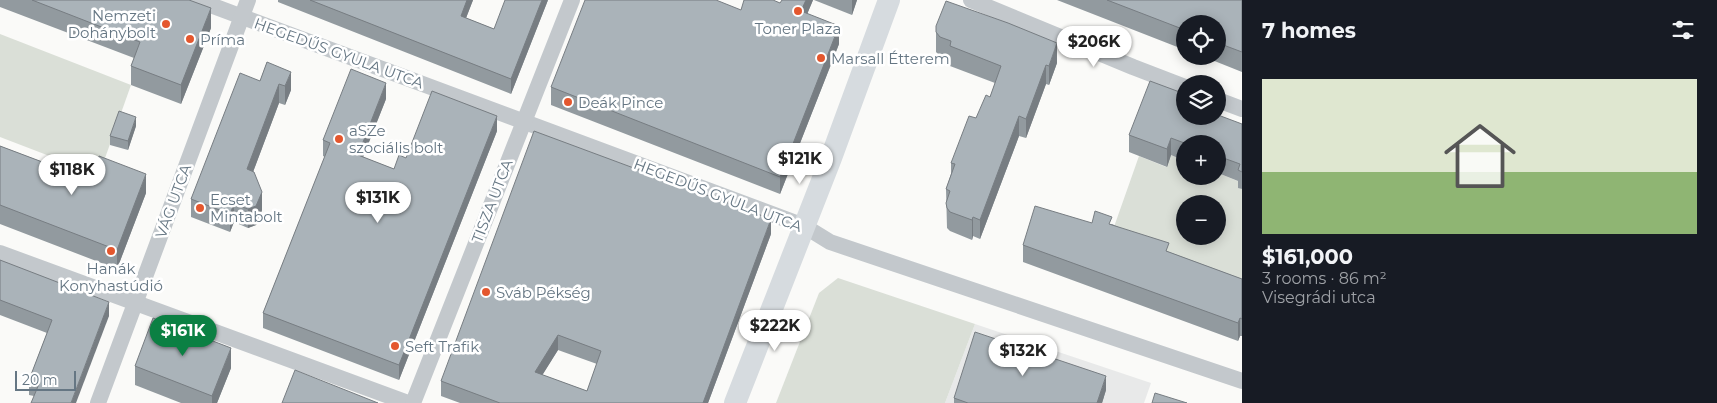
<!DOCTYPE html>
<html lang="en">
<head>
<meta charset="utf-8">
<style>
  :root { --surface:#171b24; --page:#20242c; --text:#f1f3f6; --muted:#9ea1a6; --line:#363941; --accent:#0b8043 }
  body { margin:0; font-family:Montserrat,sans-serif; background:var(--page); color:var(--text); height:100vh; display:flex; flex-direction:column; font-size:19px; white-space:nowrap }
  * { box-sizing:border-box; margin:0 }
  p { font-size:16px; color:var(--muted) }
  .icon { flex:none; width:28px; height:28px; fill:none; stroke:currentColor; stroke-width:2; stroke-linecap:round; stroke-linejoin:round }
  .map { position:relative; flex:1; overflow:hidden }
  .sheet { display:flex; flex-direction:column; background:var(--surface); width:475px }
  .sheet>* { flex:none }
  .tools { position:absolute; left:1176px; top:15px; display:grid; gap:10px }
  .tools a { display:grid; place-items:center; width:50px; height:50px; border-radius:50%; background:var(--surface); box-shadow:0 2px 12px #0003; font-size:25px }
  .scale { position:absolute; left:15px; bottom:12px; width:61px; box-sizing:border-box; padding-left:5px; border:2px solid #657683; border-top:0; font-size:14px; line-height:18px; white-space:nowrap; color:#657683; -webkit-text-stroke:4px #fff; paint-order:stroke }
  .price { position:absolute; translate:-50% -42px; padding:0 11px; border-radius:18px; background:#fff; color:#222; font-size:16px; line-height:32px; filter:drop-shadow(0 1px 2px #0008) }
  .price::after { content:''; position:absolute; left:50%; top:30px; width:15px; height:11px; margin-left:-8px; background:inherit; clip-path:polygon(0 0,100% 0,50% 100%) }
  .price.current { background:var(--accent); color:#fff }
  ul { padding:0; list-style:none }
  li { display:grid; align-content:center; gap:10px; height:265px; padding:0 20px }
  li+li { border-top:1px solid var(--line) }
  li span { display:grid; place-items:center; height:155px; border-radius:0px; color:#555 }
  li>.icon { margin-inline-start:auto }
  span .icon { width:90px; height:90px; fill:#fffc; stroke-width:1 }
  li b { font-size:21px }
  h2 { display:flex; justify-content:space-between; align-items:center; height:60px; padding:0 20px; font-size:21px }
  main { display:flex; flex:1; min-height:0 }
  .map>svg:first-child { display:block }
</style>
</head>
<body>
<main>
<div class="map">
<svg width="1242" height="403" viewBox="0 0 1242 403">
  <rect width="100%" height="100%" fill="#fafaf8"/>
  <!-- built -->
  <path fill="#e8e9e9" d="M975 324 1151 383 1144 403H945Z"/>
  <!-- green -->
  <g fill="#dadfd7" fill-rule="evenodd">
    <path d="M0 34 131 85 99 175 0 137Z"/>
    <path d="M1171 155 1185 161V176H1218V173L1240 182 1238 187 1242 189V297L1109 241 1139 156 1166 167ZM1185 204H1218V236H1185Z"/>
    <path d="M838 278 975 324 945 403H776L819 293Z"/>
  </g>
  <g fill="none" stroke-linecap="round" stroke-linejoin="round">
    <!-- minor -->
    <g stroke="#c3c8cc" stroke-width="16">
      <path d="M197 0 804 226 830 242 1242 381"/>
      <path d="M971 0 1133 67 1185 87"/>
      <path d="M1218 100 1242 109"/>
      <path d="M0 253 408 403"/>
      <path d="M98 403 248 0"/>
      <path d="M413 403 572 0"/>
    </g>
    <!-- secondary -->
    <path stroke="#d6dbdf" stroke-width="22" d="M735 403 831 158 889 0"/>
  </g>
  <!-- wall -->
  <g fill="#929a9f" fill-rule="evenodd">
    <path d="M0 0H189L211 28 181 104 131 85V66L134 58 0 7Z"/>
    <path d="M278 0H473L466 18 494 29 548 0 511 94 278 2Z"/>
    <path d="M813 0 807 14 839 44 780 194 551 105V87L741 10 780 3Z"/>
    <path d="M814 0H857L852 15Z"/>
    <path d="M1057 0H1242V72L1202 56H1218V24H1185V50Z"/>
    <path d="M936 26 1057 63 1049 85 1046 84 1026 138 1019 136 980 239 973 236 972 240 950 231 947 228 946 189 951 174V163L976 118 990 97 995 83 950 66V60L940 56 936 52Z"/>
    <path d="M267 62 291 90 285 105 279 103 253 172 262 210 256 225 248 228 234 222 230 232 191 217V199L260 81Z"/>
    <path d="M386 99 363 157 394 169 406 158 497 131 399 380 263 328V313L325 157 323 156V140Z"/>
    <path d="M1185 116 1242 124V189L1238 188V181L1218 173V144H1185V161L1171 155 1167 167 1129 152V135Z"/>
    <path d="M136 126 128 150 110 145V136Z"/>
    <path d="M0 146 90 180 146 193 117 269 0 224Z"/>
    <path d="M1092 223 1112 224 1169 252 1242 279V336H1240L1238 341 1023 262V245Z"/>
    <path d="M771 234 708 403H460L441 396V381ZM558 350 597 364 587 391 542 375Z"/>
    <path d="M0 260 109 316 34 396 29 395V380L47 333 0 315Z"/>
    <path d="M135 366 231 368 217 403H181L135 385Z"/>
    <path d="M1106 390 1102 403H954V398Z"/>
  </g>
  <!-- shaded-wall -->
  <g fill="#777d82">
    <path d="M467 0H473L461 31V16Z"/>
    <path d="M542 0H548L511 94V79Z"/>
    <path d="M806 0H813L801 29V11Z"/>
    <path d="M852 0H857L852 15Z"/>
    <path d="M211 8V28L181 104V85Z"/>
    <path d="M839 26V44L780 194V177Z"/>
    <path d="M1057 43V63L1049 85V66Z"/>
    <path d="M1046 65V84L1026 138V119Z"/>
    <path d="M291 72V90L285 105V86Z"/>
    <path d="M386 83V99L358 170V155Z"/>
    <path d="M279 84V103L247 188V169Z"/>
    <path d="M497 116V131L399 380V365Z"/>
    <path d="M1019 116V136L980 239V220Z"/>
    <path d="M136 117V126L128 150V141Z"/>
    <path d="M1171 138V155L1167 167V149Z"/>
    <path d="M146 174V193L117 269V250Z"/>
    <path d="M262 192V210L256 225 248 228V209Z"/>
    <path d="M234 204V222L230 232V214Z"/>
    <path d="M973 217V236L972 240V220Z"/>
    <path d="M771 219V234L708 403H703Z"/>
    <path d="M109 302V316L76 403H71Z"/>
    <path d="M1240 318V336L1238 341V323Z"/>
    <path d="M558 335V350L535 387V372Z"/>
    <path d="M231 348V368L217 403H212V396Z"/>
    <path d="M1106 376V390L1102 403H1097Z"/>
  </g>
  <!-- building -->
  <g fill="#aab3b9" stroke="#777d82" fill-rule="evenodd">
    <path d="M32 0H189L211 8 181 85 131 66 140 42Z"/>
    <path d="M310 0H467L461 16 494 29 505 0H542L511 79Z"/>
    <path d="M585 0H716L741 10 744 0H773L780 3 782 0H806L801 11 839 26 780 177 551 87Z"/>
    <path d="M1107 0H1242V52L1218 43V24H1185V30Z"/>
    <path d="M946 1 1008 23 1057 43 1049 66 1046 65 1026 119 1019 116 980 220 973 217 972 220 950 212 947 208 946 203 950 191 946 189 955 164 951 163 969 116 976 118 986 95 990 97 1001 66 950 46 951 41 940 37 936 32V26Z"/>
    <path d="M267 62 291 72 285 86 279 84 247 169 254 172 262 192 256 206 248 209 234 204 230 214 191 199 240 73 260 81Z"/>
    <path d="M351 69 386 83 358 155 394 169 399 155 406 158 432 91 497 116 399 365 263 313 330 143 323 140Z"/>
    <path d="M1150 81 1185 94V116H1218V115L1242 124V172L1238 170 1240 164 1218 156V144H1187L1171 138 1167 149 1129 135Z"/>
    <path d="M119 111 136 117 128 141 110 136Z"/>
    <path d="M534 131 771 219 703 403H500L441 381ZM558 335 601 351 587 391 535 372Z"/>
    <path d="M0 146 90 180 99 156 146 174 117 250 0 205Z"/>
    <path d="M1035 206 1092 223 1095 211 1112 217 1109 224 1169 243 1166 251 1242 279V319L1240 318 1238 323 1023 245Z"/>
    <path d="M0 260 109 302 71 403H31L39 384 29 380 52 320 0 300Z"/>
    <path d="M153 318 231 348 212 396 135 366Z"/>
    <path d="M975 332 1106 376 1097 403H968L954 398Z"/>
    <path d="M295 370 378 403H282Z"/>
    <path d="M1155 393 1187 403H1152Z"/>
  </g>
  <!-- markers -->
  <g fill="#e4572e" stroke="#fff" stroke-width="2">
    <circle cx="798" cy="11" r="5"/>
    <circle cx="166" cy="24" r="5"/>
    <circle cx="190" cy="39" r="5"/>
    <circle cx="821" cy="58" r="5"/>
    <circle cx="568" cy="102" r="5"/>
    <circle cx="339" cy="139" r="5"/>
    <circle cx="200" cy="208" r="5"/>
    <circle cx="111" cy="251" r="5"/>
    <circle cx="486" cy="292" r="5"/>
    <circle cx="395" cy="346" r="5"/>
  </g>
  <g text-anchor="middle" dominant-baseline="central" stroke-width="5" stroke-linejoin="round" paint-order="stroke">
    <!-- poi labels -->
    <g font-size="15" fill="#657683" stroke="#fff" text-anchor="start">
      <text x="156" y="15" text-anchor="end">Nemzeti<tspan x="156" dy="17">Dohánybolt</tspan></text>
      <text x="798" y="28" text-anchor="middle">Toner Plaza</text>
      <text x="200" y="39">Príma</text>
      <text x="831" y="58">Marsall Étterem</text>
      <text x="578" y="102">Deák Pince</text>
      <text x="349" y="130">aSZe<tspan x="349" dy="17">szociális bolt</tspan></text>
      <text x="210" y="199">Ecset<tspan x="210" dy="17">Mintabolt</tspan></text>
      <text x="111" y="268" text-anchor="middle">Hanák<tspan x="111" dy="17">Konyhastúdió</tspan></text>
      <text x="496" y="292">Sváb Pékség</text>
      <text x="405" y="346">Seft Trafik</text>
    </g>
    <!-- street labels -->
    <g font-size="15" fill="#657683" stroke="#fff">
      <text transform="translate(339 53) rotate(20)">HEGEDŰS GYULA UTCA</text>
      <text transform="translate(718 195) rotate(21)">HEGEDŰS GYULA UTCA</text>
      <text transform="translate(173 201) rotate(-70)">VÁG UTCA</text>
      <text transform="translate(492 201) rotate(-69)">TISZA UTCA</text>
    </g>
  </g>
</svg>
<div class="tools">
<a><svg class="icon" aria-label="locate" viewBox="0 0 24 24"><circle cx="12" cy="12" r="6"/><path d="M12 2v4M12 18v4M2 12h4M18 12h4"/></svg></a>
<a><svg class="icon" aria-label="layers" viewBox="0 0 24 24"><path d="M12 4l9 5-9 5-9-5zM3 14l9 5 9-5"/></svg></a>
<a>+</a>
<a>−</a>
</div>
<div class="scale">20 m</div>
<b class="price" style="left:1094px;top:68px">$206K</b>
<b class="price" style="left:800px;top:185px">$121K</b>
<b class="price" style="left:72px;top:196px">$118K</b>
<b class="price" style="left:378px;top:224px">$131K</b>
<b class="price" style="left:775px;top:352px">$222K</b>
<b class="price current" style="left:183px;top:357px">$161K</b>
<b class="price" style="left:1023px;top:377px">$132K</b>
</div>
<section class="sheet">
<h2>7 homes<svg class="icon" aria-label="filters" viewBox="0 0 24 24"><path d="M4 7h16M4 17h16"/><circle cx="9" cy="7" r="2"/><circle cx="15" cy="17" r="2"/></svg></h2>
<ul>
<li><span style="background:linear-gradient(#dfe7d0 60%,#8fb573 0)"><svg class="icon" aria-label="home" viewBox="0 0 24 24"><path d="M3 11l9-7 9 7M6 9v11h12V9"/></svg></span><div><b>$161,000</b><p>3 rooms · 86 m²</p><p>Visegrádi utca</p></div></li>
</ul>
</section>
</main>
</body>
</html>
